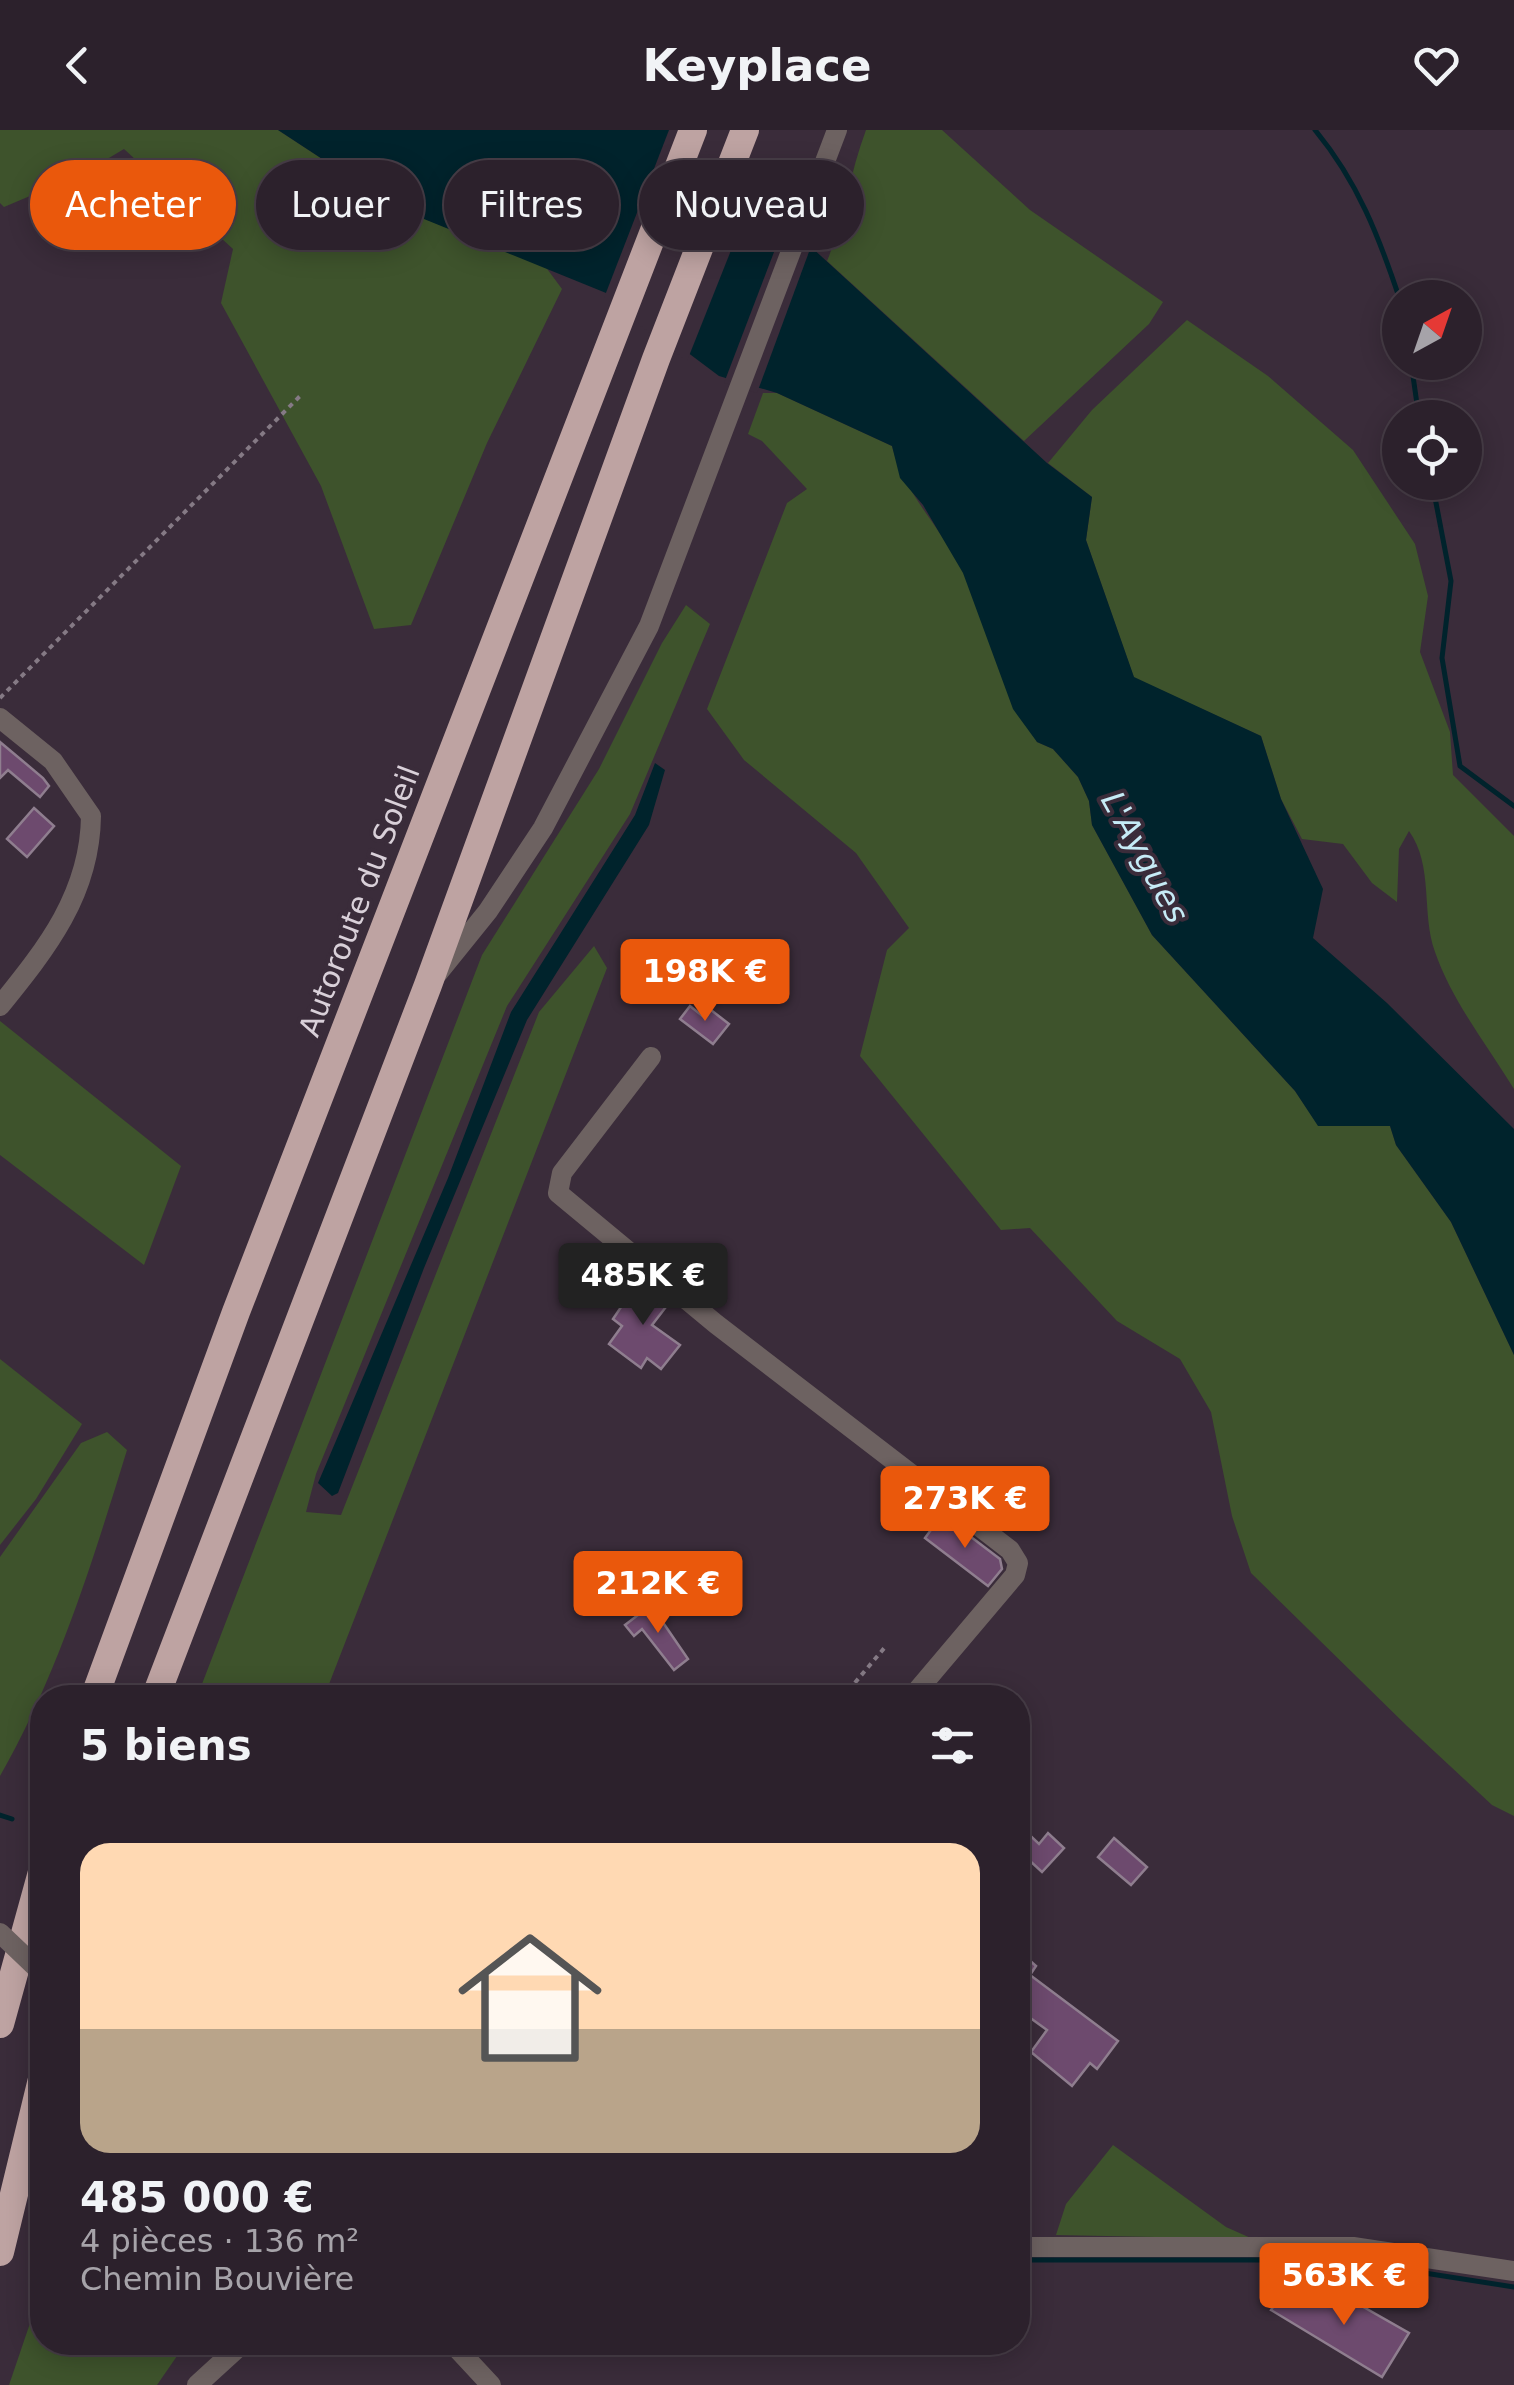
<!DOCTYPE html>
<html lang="fr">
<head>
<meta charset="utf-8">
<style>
  :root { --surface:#2c212c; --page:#342934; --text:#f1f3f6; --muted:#a6a3a9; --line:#483e48; --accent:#ea580c }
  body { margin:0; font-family:"DejaVu Sans",sans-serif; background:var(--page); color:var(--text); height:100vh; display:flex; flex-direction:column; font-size:38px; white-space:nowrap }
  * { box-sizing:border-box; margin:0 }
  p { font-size:32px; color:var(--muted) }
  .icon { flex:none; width:55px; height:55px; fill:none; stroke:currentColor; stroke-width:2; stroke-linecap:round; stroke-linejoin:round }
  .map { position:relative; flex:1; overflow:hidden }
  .sheet { position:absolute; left:30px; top:1555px; width:1000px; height:670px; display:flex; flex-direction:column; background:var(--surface); border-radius:40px; box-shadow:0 5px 25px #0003,0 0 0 2px var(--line) }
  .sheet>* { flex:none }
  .top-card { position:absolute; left:30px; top:30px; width:1000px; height:90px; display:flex; gap:20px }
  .needle { width:65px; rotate:40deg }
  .fabs { position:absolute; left:1382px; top:150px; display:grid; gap:20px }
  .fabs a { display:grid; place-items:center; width:100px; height:100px; border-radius:50%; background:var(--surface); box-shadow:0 5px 25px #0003,0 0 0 2px var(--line); font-size:50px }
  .price { position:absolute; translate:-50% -85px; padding:0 22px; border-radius:10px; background:var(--accent); color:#fff; font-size:32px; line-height:65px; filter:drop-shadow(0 2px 5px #0008) }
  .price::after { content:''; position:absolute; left:50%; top:60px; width:30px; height:22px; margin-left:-15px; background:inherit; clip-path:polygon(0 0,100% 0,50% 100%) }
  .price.current { background:#222; color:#fff }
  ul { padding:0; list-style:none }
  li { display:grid; align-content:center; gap:20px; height:530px; padding:0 50px }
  li span { display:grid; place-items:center; height:310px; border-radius:30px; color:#555 }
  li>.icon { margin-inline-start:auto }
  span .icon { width:180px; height:180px; fill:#fffc; stroke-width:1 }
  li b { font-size:42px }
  h2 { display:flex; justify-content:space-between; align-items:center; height:120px; padding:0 50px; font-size:42px }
  .pill { padding:0 35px; border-radius:45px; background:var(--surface); box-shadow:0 5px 25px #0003,0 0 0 2px var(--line); font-size:35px; line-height:90px }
  .pill.current { background:var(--accent); color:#fff }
  header { display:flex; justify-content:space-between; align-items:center; height:130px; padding:0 50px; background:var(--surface); font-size:45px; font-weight:800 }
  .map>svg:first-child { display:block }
</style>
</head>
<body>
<header><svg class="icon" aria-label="back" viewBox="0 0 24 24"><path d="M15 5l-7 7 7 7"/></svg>Keyplace<svg class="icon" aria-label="heart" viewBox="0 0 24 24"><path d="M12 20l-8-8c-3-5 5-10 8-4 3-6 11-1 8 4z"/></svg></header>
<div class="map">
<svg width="1514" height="2255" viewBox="0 0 1514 2255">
  <rect width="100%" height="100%" fill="#3a2c3a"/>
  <!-- green -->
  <g fill="#3e532c">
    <path d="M0 0H278L397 78 545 136 562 159 487 313 411 495 374 499 321 356 221 173 233 119 124 19 82 44 4 77 0 73Z"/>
    <path d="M866 0H942L1030 80 1163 172 1149 194 1024 311 827 131C845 88 849 45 866 0Z"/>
    <path d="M1187 190 1268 246 1353 320 1415 414 1428 466 1420 522 1450 602 1453 645 1514 706V959C1487 915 1452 871 1435 822 1421 783 1434 736 1409 701L1399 719 1397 772 1372 753 1343 714 1302 709 1281 669 1261 606 1134 548 1086 410 1092 367 1048 333 1092 280Z"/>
    <path d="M763 263H777L892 316C904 364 942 398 963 442 989 498 1012 556 1037 612L1053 619 1078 647 1089 671 1092 695 1152 805 1295 961 1318 995 1390 996 1396 1015 1451 1092 1514 1225V1686L1492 1675 1407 1596 1251 1443 1232 1386 1211 1282 1180 1229 1117 1191 1030 1098 1001 1100 860 926 887 820 909 798 856 723 744 630 707 579 787 373 807 359 762 311 748 304Z"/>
    <path d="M686 475 710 494 630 684 507 876 316 1344 306 1382 341 1385 539 882 594 816 607 838 324 1567H197L482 825 599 639 662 513Z"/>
    <path d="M0 891 181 1036 144 1135 0 1025Z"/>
    <path d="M0 1229 82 1294 36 1369 0 1415Z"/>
    <path d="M107 1302 127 1320C93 1430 58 1545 0 1646V1427L81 1313Z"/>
    <path d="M1113 2015 1226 2097 1253 2109 1056 2105 1066 2074Z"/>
    <path d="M42 2158V2212L186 2213 157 2255H9Z"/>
  </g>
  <!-- water -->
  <g fill="#00232c">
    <path d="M278 0H670L762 72 1047 333 1092 367 1086 410 1134 547 1261 606 1281 669 1323 759 1313 808 1387 873 1514 999V1225L1451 1092 1396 1015 1390 996H1318L1295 961 1152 805 1092 695 1089 671 1078 647 1053 619 1037 612 1013 579 963 443 923 375 900 348 892 316 777 263 719 246 611 165 397 78Z"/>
    <path d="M655 633 665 640 649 695 527 890 424 1138 338 1363 332 1366 318 1353 448 1048 511 882 635 685Z"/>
  </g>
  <!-- pier -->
  <g fill="#3a2c3a">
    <path d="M669 0H678L755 60 687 231 604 168Z"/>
    <path d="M787 88 813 111 757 263 724 253Z"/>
  </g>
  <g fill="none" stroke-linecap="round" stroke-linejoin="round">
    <!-- stream -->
    <g stroke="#00232c" stroke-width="5">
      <path d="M1315 0C1358 52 1379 107 1400 170"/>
      <path d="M1411 232 1419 288"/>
      <path d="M1432 352 1451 451 1442 528 1460 636 1514 676"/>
      <path d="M0 1685 12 1689"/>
      <path d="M1018 2130H1337"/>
      <path d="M1367 2134 1514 2157"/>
    </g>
  </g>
  <!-- building -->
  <g fill="#6d4a6e" stroke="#8f7e8f" stroke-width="2.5">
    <path d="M0 612 43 648 49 656 40 667 8 640 0 648Z"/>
    <path d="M34 678 54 696 27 727 7 709Z"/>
    <path d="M690 876 705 888 711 880 729 894 713 914 680 889Z"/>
    <path d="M640 1149 669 1173 652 1195 680 1215 661 1239 647 1228 641 1238 609 1214 622 1196 613 1189Z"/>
    <path d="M942 1385 1000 1429 1002 1439 988 1456 925 1408Z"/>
    <path d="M651 1475 688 1529 674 1540 642 1499 634 1506 625 1495Z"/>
    <path d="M1018 1694 1039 1714 1048 1703 1064 1718 1042 1742 1028 1729 1018 1741Z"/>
    <path d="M1114 1708 1147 1737 1131 1755 1098 1727Z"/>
    <path d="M1018 1820 1036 1836 1030 1845 1118 1911 1097 1939 1090 1933 1072 1956 1031 1922 1047 1900 1018 1879Z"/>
    <path d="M1303 2153 1346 2179 1351 2170 1409 2203 1382 2247 1271 2180 1284 2160 1295 2167Z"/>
  </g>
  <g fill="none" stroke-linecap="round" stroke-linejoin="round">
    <!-- path -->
    <g stroke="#857a85" stroke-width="4" stroke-dasharray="5 5" stroke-linecap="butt">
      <path d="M0 568 303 263"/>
      <path d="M842 1568 886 1516"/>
    </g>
    <!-- minor -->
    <g stroke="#6d6261" stroke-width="20">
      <path d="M0 588 53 631 91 686C90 764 47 818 0 876"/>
      <path d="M438 843 488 781 543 698 649 496 837 0"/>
      <path d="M651 927 562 1043 558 1063 716 1194 1010 1420 1018 1433 1015 1445 911 1568"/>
      <path d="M1018 2117H1353L1514 2141"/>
      <path d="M451 2212 491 2255"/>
      <path d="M197 2255 244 2212"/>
    </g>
    <!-- highway -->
    <g stroke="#bea3a2" stroke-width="28">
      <path d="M94 1568 236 1182 693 0"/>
      <path d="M155 1568 428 855 656 229 745 0"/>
      <path d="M0 1894 42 1742"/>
      <path d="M0 2122 42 1949"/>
    </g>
    <!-- minor-bridge -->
    <path stroke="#6d6261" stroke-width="20" d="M0 1803 42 1843"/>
  </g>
  <g text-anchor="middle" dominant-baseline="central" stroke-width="8" stroke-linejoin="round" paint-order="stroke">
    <!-- street labels -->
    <g font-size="30" fill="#d9d0d9" stroke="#3a2c3a">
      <text transform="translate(359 771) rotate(-69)">Autoroute du Soleil</text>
    </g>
    <!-- water labels -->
    <g font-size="32" font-style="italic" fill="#c6ebf6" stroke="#3a2c3a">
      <text transform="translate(1145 727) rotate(61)">L'Aygues</text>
    </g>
  </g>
</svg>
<div class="fabs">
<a><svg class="needle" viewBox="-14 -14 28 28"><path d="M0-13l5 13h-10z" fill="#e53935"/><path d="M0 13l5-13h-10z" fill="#a6a3a9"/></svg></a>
<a><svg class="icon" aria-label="locate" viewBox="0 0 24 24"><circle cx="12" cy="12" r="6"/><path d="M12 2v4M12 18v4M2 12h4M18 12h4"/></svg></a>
</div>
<b class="price" style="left:705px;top:894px">198K €</b>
<b class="price current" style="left:643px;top:1198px">485K €</b>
<b class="price" style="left:965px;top:1421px">273K €</b>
<b class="price" style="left:658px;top:1506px">212K €</b>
<b class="price" style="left:1344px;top:2198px">563K €</b>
<div class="top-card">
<a class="pill current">Acheter</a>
<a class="pill">Louer</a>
<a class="pill">Filtres</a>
<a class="pill">Nouveau</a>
</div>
<section class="sheet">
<h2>5 biens<svg class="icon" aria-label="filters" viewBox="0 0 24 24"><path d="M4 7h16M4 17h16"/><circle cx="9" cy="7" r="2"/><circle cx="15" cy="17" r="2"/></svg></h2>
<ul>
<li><span style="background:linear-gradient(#ffd9b3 60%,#b9a48a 0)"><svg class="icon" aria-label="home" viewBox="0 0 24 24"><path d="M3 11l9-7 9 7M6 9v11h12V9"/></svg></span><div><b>485 000 €</b><p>4 pièces · 136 m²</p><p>Chemin Bouvière</p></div></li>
</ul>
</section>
</div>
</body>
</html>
